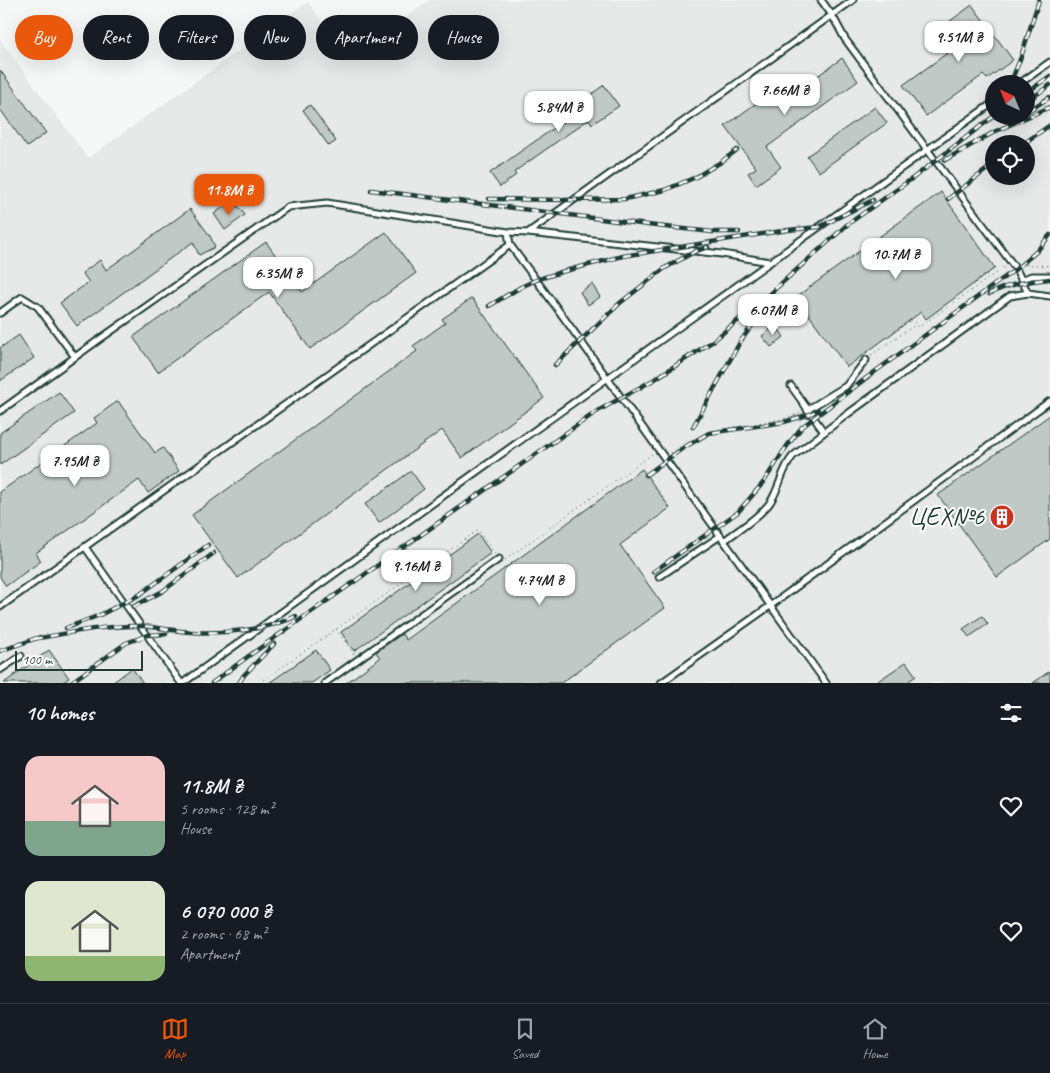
<!DOCTYPE html>
<html lang="en">
<head>
<meta charset="utf-8">
<style>
  :root { --surface:#171b24; --page:#20242c; --text:#f1f3f6; --muted:#9ea1a6; --line:#363941; --accent:#ea580c }
  body { margin:0; font-family:Caveat,sans-serif; background:var(--page); color:var(--text); height:100vh; display:flex; flex-direction:column; font-size:19px; white-space:nowrap }
  * { box-sizing:border-box; margin:0 }
  p { font-size:16px; color:var(--muted) }
  .icon { flex:none; width:28px; height:28px; fill:none; stroke:currentColor; stroke-width:2; stroke-linecap:round; stroke-linejoin:round }
  .map { position:relative; height:683px; overflow:hidden }
  .drawer { display:flex; flex-direction:column; background:var(--surface); flex:1 }
  .drawer>* { flex:none }
  .top-card { position:absolute; left:15px; top:15px; width:500px; height:45px; display:flex; gap:10px }
  .needle { width:32px; rotate:317deg }
  .buttons { position:absolute; left:985px; top:75px; display:grid; gap:10px }
  .buttons a { display:grid; place-items:center; width:50px; height:50px; border-radius:50%; background:var(--surface); box-shadow:0 5px 20px #0002; font-size:25px }
  .scale { position:absolute; left:15px; bottom:12px; width:128px; box-sizing:border-box; padding-left:5px; border:2px solid #1f3d34; border-top:0; font-size:14px; line-height:18px; white-space:nowrap; color:#1f3d34; -webkit-text-stroke:4px #fff; paint-order:stroke }
  .price { position:absolute; translate:-50% -42px; padding:0 11px; border-radius:10px; background:#fff; color:#222; font-size:16px; line-height:32px; filter:drop-shadow(0 1px 2px #0008) }
  .price::after { content:''; position:absolute; left:50%; top:30px; width:15px; height:11px; margin-left:-8px; background:inherit; clip-path:polygon(0 0,100% 0,50% 100%) }
  .price.selected { background:var(--accent); color:#fff }
  ul { padding:0; list-style:none }
  li { display:flex; align-items:center; gap:15px; height:125px; padding:0 25px }
  li span { display:grid; place-items:center; flex:none; width:140px; height:100px; border-radius:15px; color:#555 }
  li>.icon { margin-inline-start:auto }
  span .icon { width:60px; height:60px; fill:#fffc; stroke-width:1 }
  li b { font-size:21px }
  h2 { display:flex; justify-content:space-between; align-items:center; height:60px; padding:0 25px; font-size:21px }
  .chip { padding:0 18px; border-radius:22px; background:var(--surface); box-shadow:0 5px 20px #0002; font-size:18px; line-height:45px }
  .chip.selected { background:var(--accent); color:#fff }
  .tabs { display:flex; justify-content:space-around; align-items:center; height:70px; border-top:1px solid var(--line); background:var(--surface); font-size:14px; color:var(--muted) }
  .tabs a { display:grid; justify-items:center; gap:2px }
  .tabs .selected { color:var(--accent) }
  .map>svg:first-child { display:block }
</style>
</head>
<body>
<div class="map">
<svg width="1050" height="683" viewBox="0 0 1050 683">
  <rect width="100%" height="100%" fill="#f6f7f7"/>
  <filter id="ink" filterUnits="userSpaceOnUse"><feTurbulence type="fractalNoise" baseFrequency=".02" numOctaves="2"/><feDisplacementMap in="SourceGraphic" scale="10" xChannelSelector="R" yChannelSelector="G"/><feConvolveMatrix kernelMatrix="1 2 1 2 8 2 1 2 1" color-interpolation-filters="sRGB"/></filter>
  <g filter="url(#ink)">
    <!-- built -->
    <path fill="#e6e9e8" fill-rule="evenodd" d="M430 0H1050V683H0V40L88 158 308 2 349 59ZM994 84H1026V116H994ZM994 144H1026V176H994Z"/>
    <!-- building -->
    <g fill="#c0c9c6" stroke="#1f3d34">
      <path d="M972 5 1013 60 987 79 983 75 926 116 903 85 960 44 946 24Z"/>
      <path d="M842 58 858 81 767 147 781 167 756 185 748 173 756 168 725 126 785 82 793 94Z"/>
      <path d="M0 70 46 133 27 147 0 109Z"/>
      <path d="M604 85 619 106 592 124 589 119 514 172 516 175 500 187 490 173 581 109 578 104Z"/>
      <path d="M310 105 336 141 329 146 303 110Z"/>
      <path d="M875 107 887 123 819 172 807 156Z"/>
      <path d="M941 192 995 268 926 319 921 312 847 367 796 297Z"/>
      <path d="M226 205 231 212 238 206 245 215 225 230 214 214Z"/>
      <path d="M190 209 210 236 215 247 199 255 193 242 77 326 60 303 89 282 82 273 100 260 106 270Z"/>
      <path d="M386 232 416 273 310 349 269 292 158 372 133 337 266 242 302 292Z"/>
      <path d="M592 284 600 297 588 305 580 292Z"/>
      <path d="M472 298 544 398 462 458 442 430 238 578 192 515 417 351 413 346 445 323 442 319Z"/>
      <path d="M776 325 784 337 771 347 762 336Z"/>
      <path d="M19 335 34 358 0 381V348Z"/>
      <path d="M59 392 74 413 0 465V433Z"/>
      <path d="M118 401 155 453 163 448 179 471 148 493 139 480 36 553 41 561 6 586 0 577V492L97 423 94 418Z"/>
      <path d="M1050 415V539L997 577 938 495Z"/>
      <path d="M642 469 670 508 620 545 665 608 561 683H346L380 658 376 652 402 634 406 640Z"/>
      <path d="M411 471 424 489 379 523 365 504Z"/>
      <path d="M478 534 491 553 354 651 341 632Z"/>
      <path d="M982 616 988 624 969 637 963 629Z"/>
      <path d="M49 650 69 678 62 683H4Z"/>
      <path d="M316 650 330 670 312 683H269Z"/>
      <path d="M906 662 916 676 906 683H875Z"/>
      <path d="M132 668 143 683H112Z"/>
      <path d="M1050 671V683H1033Z"/>
    </g>
    <g fill="none" stroke-linecap="round" stroke-linejoin="round">
      <defs>
        <g id="service">
          <path d="M821 0 832 15 845 39 1016 269 1028 293"/>
          <path d="M1019 84 1050 62"/>
          <path d="M508 232 510 245 554 304 826 683"/>
          <path d="M529 232 853 0"/>
          <path d="M1022 280 1031 276H1050"/>
          <path d="M0 313 22 297 38 307 75 357"/>
          <path d="M791 386 824 432"/>
          <path d="M807 410 846 386 866 360"/>
          <path d="M0 411 100 339 288 207 327 203 508 232 528 233 722 254 770 262"/>
          <path d="M724 541C738 530 757 519 769 504 780 489 781 470 793 456L849 413 1010 296 1028 293 1050 296"/>
          <path d="M85 547 181 683"/>
          <path d="M659 577 720 536"/>
          <path d="M0 607 510 245"/>
          <path d="M0 670 21 656"/>
          <path d="M183 683 479 470 994 102"/>
          <path d="M325 683 499 559"/>
          <path d="M661 683 770 606 1050 401"/>
        </g>
      </defs>
      <!-- service casing -->
      <use href="#service" stroke="#1f3d34" stroke-width="9"/>
      <!-- path -->
      <g stroke="#1f3d34" stroke-width="1" stroke-dasharray="1 4" stroke-linecap="butt">
        <path d="M1021 264 1050 266"/>
        <path d="M914 322 919 327 1006 266"/>
        <path d="M871 355 915 325"/>
        <path d="M671 453 683 445 714 431 786 418 800 413"/>
        <path d="M505 560 652 454"/>
        <path d="M336 629 354 654"/>
        <path d="M259 683 478 530 495 554"/>
      </g>
      <!-- service -->
      <use href="#service" stroke="#fff" stroke-width="5"/>
      <defs>
        <g id="rail">
          <path d="M1010 84 1021 57 1039 0"/>
          <path d="M1026 93 1050 76"/>
          <path d="M1026 102 1050 85"/>
          <path d="M1028 111 1050 97"/>
          <path d="M1023 144 1050 125"/>
          <path d="M945 160 996 131 1050 107"/>
          <path d="M371 190 656 226 713 232H739"/>
          <path d="M489 199 573 200 625 199 665 190 696 177 721 162 737 150"/>
          <path d="M948 199 994 164"/>
          <path d="M989 294C1008 284 1029 281 1050 279"/>
          <path d="M489 306 521 287 536 280 561 272 623 256 788 230 819 227 873 200"/>
          <path d="M555 365 620 303 665 268 696 251 708 247"/>
          <path d="M693 427 740 342 773 297"/>
          <path d="M646 475 683 448 709 433 784 422 810 414 818 410"/>
          <path d="M653 572 738 512 763 483 787 446 802 427 869 376 1016 269 1037 251 1050 235"/>
          <path d="M133 607 163 591 214 553"/>
          <path d="M66 628 100 615 139 595 208 545"/>
          <path d="M34 639C69 633 105 625 141 626 158 627 174 631 191 632 220 634 270 630 296 616"/>
          <path d="M0 651 40 637"/>
          <path d="M70 683 126 643 148 635 166 634"/>
          <path d="M212 683 250 655 596 412 655 379 713 341 765 298 848 224 913 178 994 116"/>
          <path d="M239 683 244 675 274 644"/>
        </g>
      </defs>
      <!-- rail casing -->
      <use href="#rail" stroke="#1f3d34" stroke-width="4.5"/>
      <!-- rail -->
      <use href="#rail" stroke="#fff" stroke-width="2.5" stroke-dasharray="8" stroke-linecap="butt"/>
    </g>
  </g>
  <!-- icons -->
  <defs>
    <symbol id="building-disc" viewBox="-11 -11 22 22"><circle r="9.5" fill="#c8321e" stroke="#fff"/><path d="M-4-6H4V6H1V3H-1V6H-4ZM-2.5-4.3h1.7v1.8h-1.7ZM.8-4.3h1.7v1.8H.8ZM-2.5-1h1.7V.8h-1.7ZM.8-1h1.7V.8H.8Z" fill="#fff"/></symbol>
  </defs>
  <g fill-rule="evenodd">
    <use href="#building-disc" x="988" y="503" width="28" height="28"/>
  </g>
  <g text-anchor="middle" dominant-baseline="central" stroke-width="4" stroke-linejoin="round" paint-order="stroke">
    <!-- poi labels -->
    <g font-size="25" fill="#1f3d34" stroke="#fff" text-anchor="end">
      <text x="984" y="517">ЦЕХ№6</text>
    </g>
  </g>
</svg>
<div class="buttons">
<a><svg class="needle" viewBox="-14 -14 28 28"><path d="M0-13l5 13h-10z" fill="#e53935"/><path d="M0 13l5-13h-10z" fill="#9ea1a6"/></svg></a>
<a><svg class="icon" aria-label="locate" viewBox="0 0 24 24"><circle cx="12" cy="12" r="6"/><path d="M12 2v4M12 18v4M2 12h4M18 12h4"/></svg></a>
</div>
<div class="scale">100 m</div>
<b class="price" style="left:959px;top:63px">9.51M ₴</b>
<b class="price" style="left:785px;top:116px">7.66M ₴</b>
<b class="price" style="left:559px;top:133px">5.84M ₴</b>
<b class="price selected" style="left:229px;top:216px">11.8M ₴</b>
<b class="price" style="left:896px;top:280px">10.7M ₴</b>
<b class="price" style="left:278px;top:299px">6.35M ₴</b>
<b class="price" style="left:773px;top:336px">6.07M ₴</b>
<b class="price" style="left:75px;top:487px">7.95M ₴</b>
<b class="price" style="left:416px;top:592px">9.16M ₴</b>
<b class="price" style="left:540px;top:606px">4.74M ₴</b>
<div class="top-card">
<a class="chip selected">Buy</a>
<a class="chip">Rent</a>
<a class="chip">Filters</a>
<a class="chip">New</a>
<a class="chip">Apartment</a>
<a class="chip">House</a>
</div>
</div>
<section class="drawer">
<h2>10 homes<svg class="icon" aria-label="filters" viewBox="0 0 24 24"><path d="M4 7h16M4 17h16"/><circle cx="9" cy="7" r="2"/><circle cx="15" cy="17" r="2"/></svg></h2>
<ul>
<li><span style="background:linear-gradient(#f6c9c9 65%,#7fa58c 0)"><svg class="icon" aria-label="home" viewBox="0 0 24 24"><path d="M3 11l9-7 9 7M6 9v11h12V9"/></svg></span><div><b>11.8M ₴</b><p>5 rooms · 128 m²</p><p>House</p></div><svg class="icon" aria-label="heart" viewBox="0 0 24 24"><path d="M12 20l-8-8c-3-5 5-10 8-4 3-6 11-1 8 4z"/></svg></li>
<li><span style="background:linear-gradient(#dfe7d0 75%,#8fb573 0)"><svg class="icon" aria-label="home" viewBox="0 0 24 24"><path d="M3 11l9-7 9 7M6 9v11h12V9"/></svg></span><div><b>6 070 000 ₴</b><p>2 rooms · 68 m²</p><p>Apartment</p></div><svg class="icon" aria-label="heart" viewBox="0 0 24 24"><path d="M12 20l-8-8c-3-5 5-10 8-4 3-6 11-1 8 4z"/></svg></li>
</ul>
</section>
<nav class="tabs">
<a class="selected"><svg class="icon" aria-label="map" viewBox="0 0 24 24"><path d="M3 6l6-2 6 2 6-2v14l-6 2-6-2-6 2zM9 4v14M15 6v14"/></svg>Map</a>
<a><svg class="icon" aria-label="saved" viewBox="0 0 24 24"><path d="M7 4h10v16l-5-4-5 4z"/></svg>Saved</a>
<a><svg class="icon" aria-label="home" viewBox="0 0 24 24"><path d="M3 11l9-7 9 7M6 9v11h12V9"/></svg>Home</a>
</nav>
</body>
</html>
